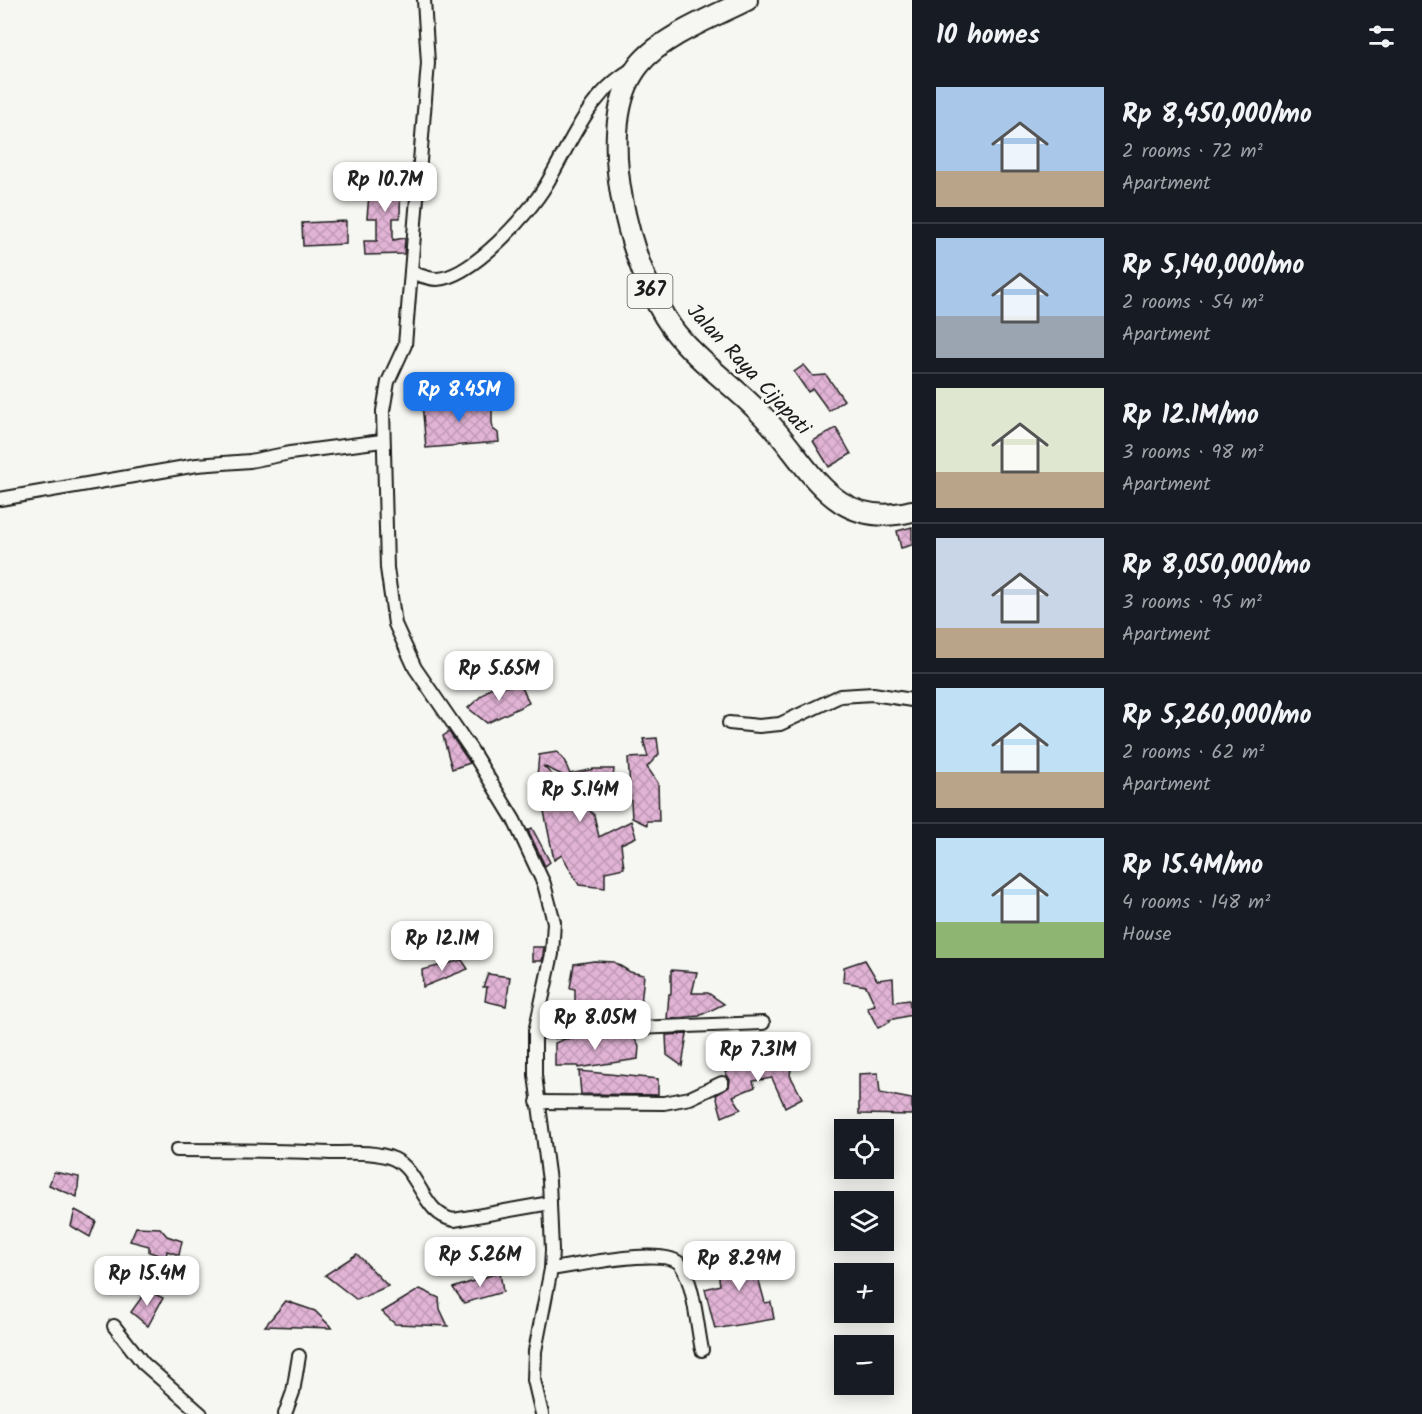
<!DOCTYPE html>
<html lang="en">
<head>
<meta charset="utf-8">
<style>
  :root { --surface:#171b24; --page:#20242c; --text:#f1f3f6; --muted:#9ea1a6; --line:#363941; --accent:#1a73e8 }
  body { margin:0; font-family:Kalam,sans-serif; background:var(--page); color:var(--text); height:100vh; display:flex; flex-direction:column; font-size:22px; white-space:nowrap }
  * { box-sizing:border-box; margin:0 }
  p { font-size:20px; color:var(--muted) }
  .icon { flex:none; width:33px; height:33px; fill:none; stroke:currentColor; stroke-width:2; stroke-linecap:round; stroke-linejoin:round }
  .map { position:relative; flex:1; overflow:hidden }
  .details { display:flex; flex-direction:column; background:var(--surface); width:510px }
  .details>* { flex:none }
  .controls { position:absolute; left:834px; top:1119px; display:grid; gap:12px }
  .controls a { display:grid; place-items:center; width:60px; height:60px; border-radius:0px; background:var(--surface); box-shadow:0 3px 15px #0003; font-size:30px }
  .price { position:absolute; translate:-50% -51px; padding:0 14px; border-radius:12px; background:#fff; color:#222; font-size:20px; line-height:39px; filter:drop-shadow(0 2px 3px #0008) }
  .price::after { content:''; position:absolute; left:50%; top:36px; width:18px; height:14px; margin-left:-9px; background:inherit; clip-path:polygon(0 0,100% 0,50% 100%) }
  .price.current { background:var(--accent); color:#fff }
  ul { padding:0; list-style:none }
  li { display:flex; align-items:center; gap:18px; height:150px; padding:0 24px }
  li+li { border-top:2px solid var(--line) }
  li span { display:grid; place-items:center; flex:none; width:168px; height:120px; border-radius:0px; color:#555 }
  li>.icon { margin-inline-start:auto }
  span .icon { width:72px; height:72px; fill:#fffc; stroke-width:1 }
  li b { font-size:26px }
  h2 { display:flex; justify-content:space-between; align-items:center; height:72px; padding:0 24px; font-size:26px }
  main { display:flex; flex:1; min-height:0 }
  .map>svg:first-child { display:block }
</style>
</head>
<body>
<main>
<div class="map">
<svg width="912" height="1414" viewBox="0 0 912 1414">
  <defs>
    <pattern id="building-cross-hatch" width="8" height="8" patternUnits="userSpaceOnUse" patternTransform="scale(1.5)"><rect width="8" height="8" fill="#e1b3d5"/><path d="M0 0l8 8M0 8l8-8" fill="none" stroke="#c099b6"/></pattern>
  </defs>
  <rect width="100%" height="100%" fill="#f6f6f2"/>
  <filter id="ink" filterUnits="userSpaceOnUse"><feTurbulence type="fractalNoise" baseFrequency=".0167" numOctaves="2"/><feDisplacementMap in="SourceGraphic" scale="12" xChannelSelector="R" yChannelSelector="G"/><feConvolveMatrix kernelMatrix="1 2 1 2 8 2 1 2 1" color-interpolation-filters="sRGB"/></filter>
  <g filter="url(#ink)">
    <!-- building -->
    <g fill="url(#building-cross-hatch)" stroke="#1c1c1c" stroke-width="1.5">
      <path d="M371 171 401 172 400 218H393V240L405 238 404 254 365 255 364 241H377V218H367Z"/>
      <path d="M346 221V244L303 246 302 223Z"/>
      <path d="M804 365 813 376 826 375 844 400 829 411 813 389 808 392 794 372Z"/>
      <path d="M492 397V422L493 429 498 433 499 442 426 448 422 403Z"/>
      <path d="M836 428 851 454 829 467 813 441Z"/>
      <path d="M912 527V545L901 548 897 531Z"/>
      <path d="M521 685 529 703 487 723 468 708 490 688Z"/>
      <path d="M449 732 470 763 452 769 443 736Z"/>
      <path d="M657 738 659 754 647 767 658 783 659 821H647V825L632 818 628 758 648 757 643 739Z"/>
      <path d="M557 752 564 760 570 774 594 769H614L612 787 603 794 543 766 594 815 599 837 631 821 636 837 621 844 624 868 605 872V888L579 885 562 855 554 860 537 777 539 755Z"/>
      <path d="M532 828 550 862 545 866 528 830Z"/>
      <path d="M465 934 475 951 460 954 449 936Z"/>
      <path d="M532 947H544L542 961H532Z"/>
      <path d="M462 960 468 969 423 987 422 970Z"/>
      <path d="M865 960 877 980 893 978 894 1002 909 1000 912 1015 889 1020 890 1022 878 1028 867 1007 875 1005 866 986 843 982 844 967Z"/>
      <path d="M594 961 614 962 630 972 644 975 640 1013 636 1012 635 1020 572 1022 561 1018 564 1007 575 1008V989L570 988 574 964Z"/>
      <path d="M671 970 697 972 692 993H708L724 1004 699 1016 667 1019 669 994H671Z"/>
      <path d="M488 974 510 977 506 1006 485 1001 487 987H483Z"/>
      <path d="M687 1034 682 1066 667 1055 666 1035Z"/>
      <path d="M633 1036 639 1046 638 1059 578 1068V1066H555V1043L565 1039Z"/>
      <path d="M774 1058 792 1064 790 1075 802 1098 785 1107 772 1078 753 1081 755 1087 733 1096 741 1109 722 1117 716 1095 729 1087 730 1080 725 1072 758 1060Z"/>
      <path d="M579 1071 658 1079V1095L581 1094Z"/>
      <path d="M878 1073 880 1093 912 1099V1115L859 1114V1074Z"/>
      <path d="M54 1172 79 1177 77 1197 49 1185Z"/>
      <path d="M75 1210 96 1221 90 1237 71 1226Z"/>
      <path d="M136 1227 160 1228 167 1236 182 1241 179 1255 167 1251 166 1257 149 1252V1246L130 1241Z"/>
      <path d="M766 1251 768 1268 756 1270 765 1303 771 1302 774 1319 715 1329 705 1289 720 1285 716 1259Z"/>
      <path d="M357 1254 388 1286 357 1300 325 1275Z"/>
      <path d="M500 1272 503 1292 464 1303 453 1288Z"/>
      <path d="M420 1289 439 1298 440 1309 448 1326 395 1324 382 1312Z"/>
      <path d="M147 1290 163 1298 148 1326 131 1312Z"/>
      <path d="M286 1301 315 1311 332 1328 265 1326Z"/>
    </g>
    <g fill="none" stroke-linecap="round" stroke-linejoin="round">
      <defs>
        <g id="minor">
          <path d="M424 0 428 63 405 345 388 382 383 411 387 568 395 624 415 668 472 751 514 820 544 884 554 922 552 954 535 1032V1075L549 1181 552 1250 551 1269 535 1351 534 1380 542 1414"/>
          <path d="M411 272C419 275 428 279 437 279 472 277 529 214 546 185 572 142 588 92 636 67"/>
          <path d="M0 499 197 465 250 461 290 453 382 441"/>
          <path d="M729 723 759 726 780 724 840 696 873 694 912 700"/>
          <path d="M535 1032 763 1023"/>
          <path d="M537 1102 664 1103 690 1098 722 1083"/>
          <path d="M177 1150C228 1150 279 1150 330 1153 350 1153 375 1151 394 1159 420 1171 423 1215 454 1220L550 1203"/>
          <path d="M551 1269C576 1266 667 1245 681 1265 694 1284 697 1326 702 1350"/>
          <path d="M114 1326 143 1363 201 1414"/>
          <path d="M285 1414 293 1392 299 1356"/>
        </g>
        <path id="primary" d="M747 0C715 16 661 37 639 65 590 126 631 271 672 328 697 361 732 384 760 413 809 461 829 532 912 511"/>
      </defs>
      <!-- minor casing -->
      <use href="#minor" stroke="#1c1c1c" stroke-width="16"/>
      <!-- primary casing -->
      <use href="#primary" stroke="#1c1c1c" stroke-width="24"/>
      <!-- minor -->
      <use href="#minor" stroke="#f6f6f2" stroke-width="12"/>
      <!-- primary -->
      <use href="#primary" stroke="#f6f6f2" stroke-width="20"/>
    </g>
  </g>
  <g text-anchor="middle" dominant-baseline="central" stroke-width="6" stroke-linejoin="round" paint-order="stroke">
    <!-- shield labels -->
    <rect fill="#f6f6f2" stroke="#5d5d5c" stroke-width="1.5" x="627.5" y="274" width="45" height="34" rx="4.5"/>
    <g font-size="20" font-weight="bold" fill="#1c1c1c">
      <text x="650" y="291">367</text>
    </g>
    <!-- street labels -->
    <g font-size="21" fill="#1c1c1c" stroke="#f6f6f2">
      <text transform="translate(748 370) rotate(47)">Jalan Raya Cijapati</text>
    </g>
  </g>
</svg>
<div class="controls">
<a><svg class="icon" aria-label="locate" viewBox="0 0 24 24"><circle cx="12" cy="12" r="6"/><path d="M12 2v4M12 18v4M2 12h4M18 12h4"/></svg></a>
<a><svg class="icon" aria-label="layers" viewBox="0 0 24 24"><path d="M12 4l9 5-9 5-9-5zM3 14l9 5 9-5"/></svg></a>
<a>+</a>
<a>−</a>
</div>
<b class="price" style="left:385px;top:213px">Rp 10.7M</b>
<b class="price current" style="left:459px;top:423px">Rp 8.45M</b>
<b class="price" style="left:499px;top:702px">Rp 5.65M</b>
<b class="price" style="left:580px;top:823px">Rp 5.14M</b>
<b class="price" style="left:442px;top:972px">Rp 12.1M</b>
<b class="price" style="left:595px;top:1051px">Rp 8.05M</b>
<b class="price" style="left:758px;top:1083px">Rp 7.31M</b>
<b class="price" style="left:480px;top:1288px">Rp 5.26M</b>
<b class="price" style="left:739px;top:1292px">Rp 8.29M</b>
<b class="price" style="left:147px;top:1307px">Rp 15.4M</b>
</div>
<section class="details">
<h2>10 homes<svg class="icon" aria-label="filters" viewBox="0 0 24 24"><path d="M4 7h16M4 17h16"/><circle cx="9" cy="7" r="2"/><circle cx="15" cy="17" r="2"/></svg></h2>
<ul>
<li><span style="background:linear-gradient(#a9c7e8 70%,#b9a48a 0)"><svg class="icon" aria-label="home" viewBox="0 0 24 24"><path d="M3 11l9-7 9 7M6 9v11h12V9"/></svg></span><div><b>Rp 8,450,000/mo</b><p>2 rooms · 72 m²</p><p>Apartment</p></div></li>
<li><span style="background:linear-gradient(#a9c7e8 65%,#9aa5b1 0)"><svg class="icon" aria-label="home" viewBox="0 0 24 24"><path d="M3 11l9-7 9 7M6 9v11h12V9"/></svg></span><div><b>Rp 5,140,000/mo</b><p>2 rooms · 54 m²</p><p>Apartment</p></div></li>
<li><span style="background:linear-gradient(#dfe7d0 70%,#b9a48a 0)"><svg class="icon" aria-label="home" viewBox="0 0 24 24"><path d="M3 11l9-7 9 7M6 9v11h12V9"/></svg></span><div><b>Rp 12.1M/mo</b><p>3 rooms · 98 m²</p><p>Apartment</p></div></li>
<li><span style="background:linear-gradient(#c9d6e8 75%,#b9a48a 0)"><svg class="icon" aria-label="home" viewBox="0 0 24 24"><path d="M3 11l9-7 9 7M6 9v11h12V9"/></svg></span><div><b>Rp 8,050,000/mo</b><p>3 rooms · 95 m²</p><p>Apartment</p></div></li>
<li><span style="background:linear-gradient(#bfe0f5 70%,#b9a48a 0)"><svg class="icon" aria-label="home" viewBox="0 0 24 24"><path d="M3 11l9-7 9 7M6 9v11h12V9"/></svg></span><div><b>Rp 5,260,000/mo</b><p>2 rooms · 62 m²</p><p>Apartment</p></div></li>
<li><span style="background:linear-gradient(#bfe0f5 70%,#8fb573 0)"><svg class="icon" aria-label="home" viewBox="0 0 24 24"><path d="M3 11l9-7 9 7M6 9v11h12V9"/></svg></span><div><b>Rp 15.4M/mo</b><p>4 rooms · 148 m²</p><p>House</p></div></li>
</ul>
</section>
</main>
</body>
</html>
